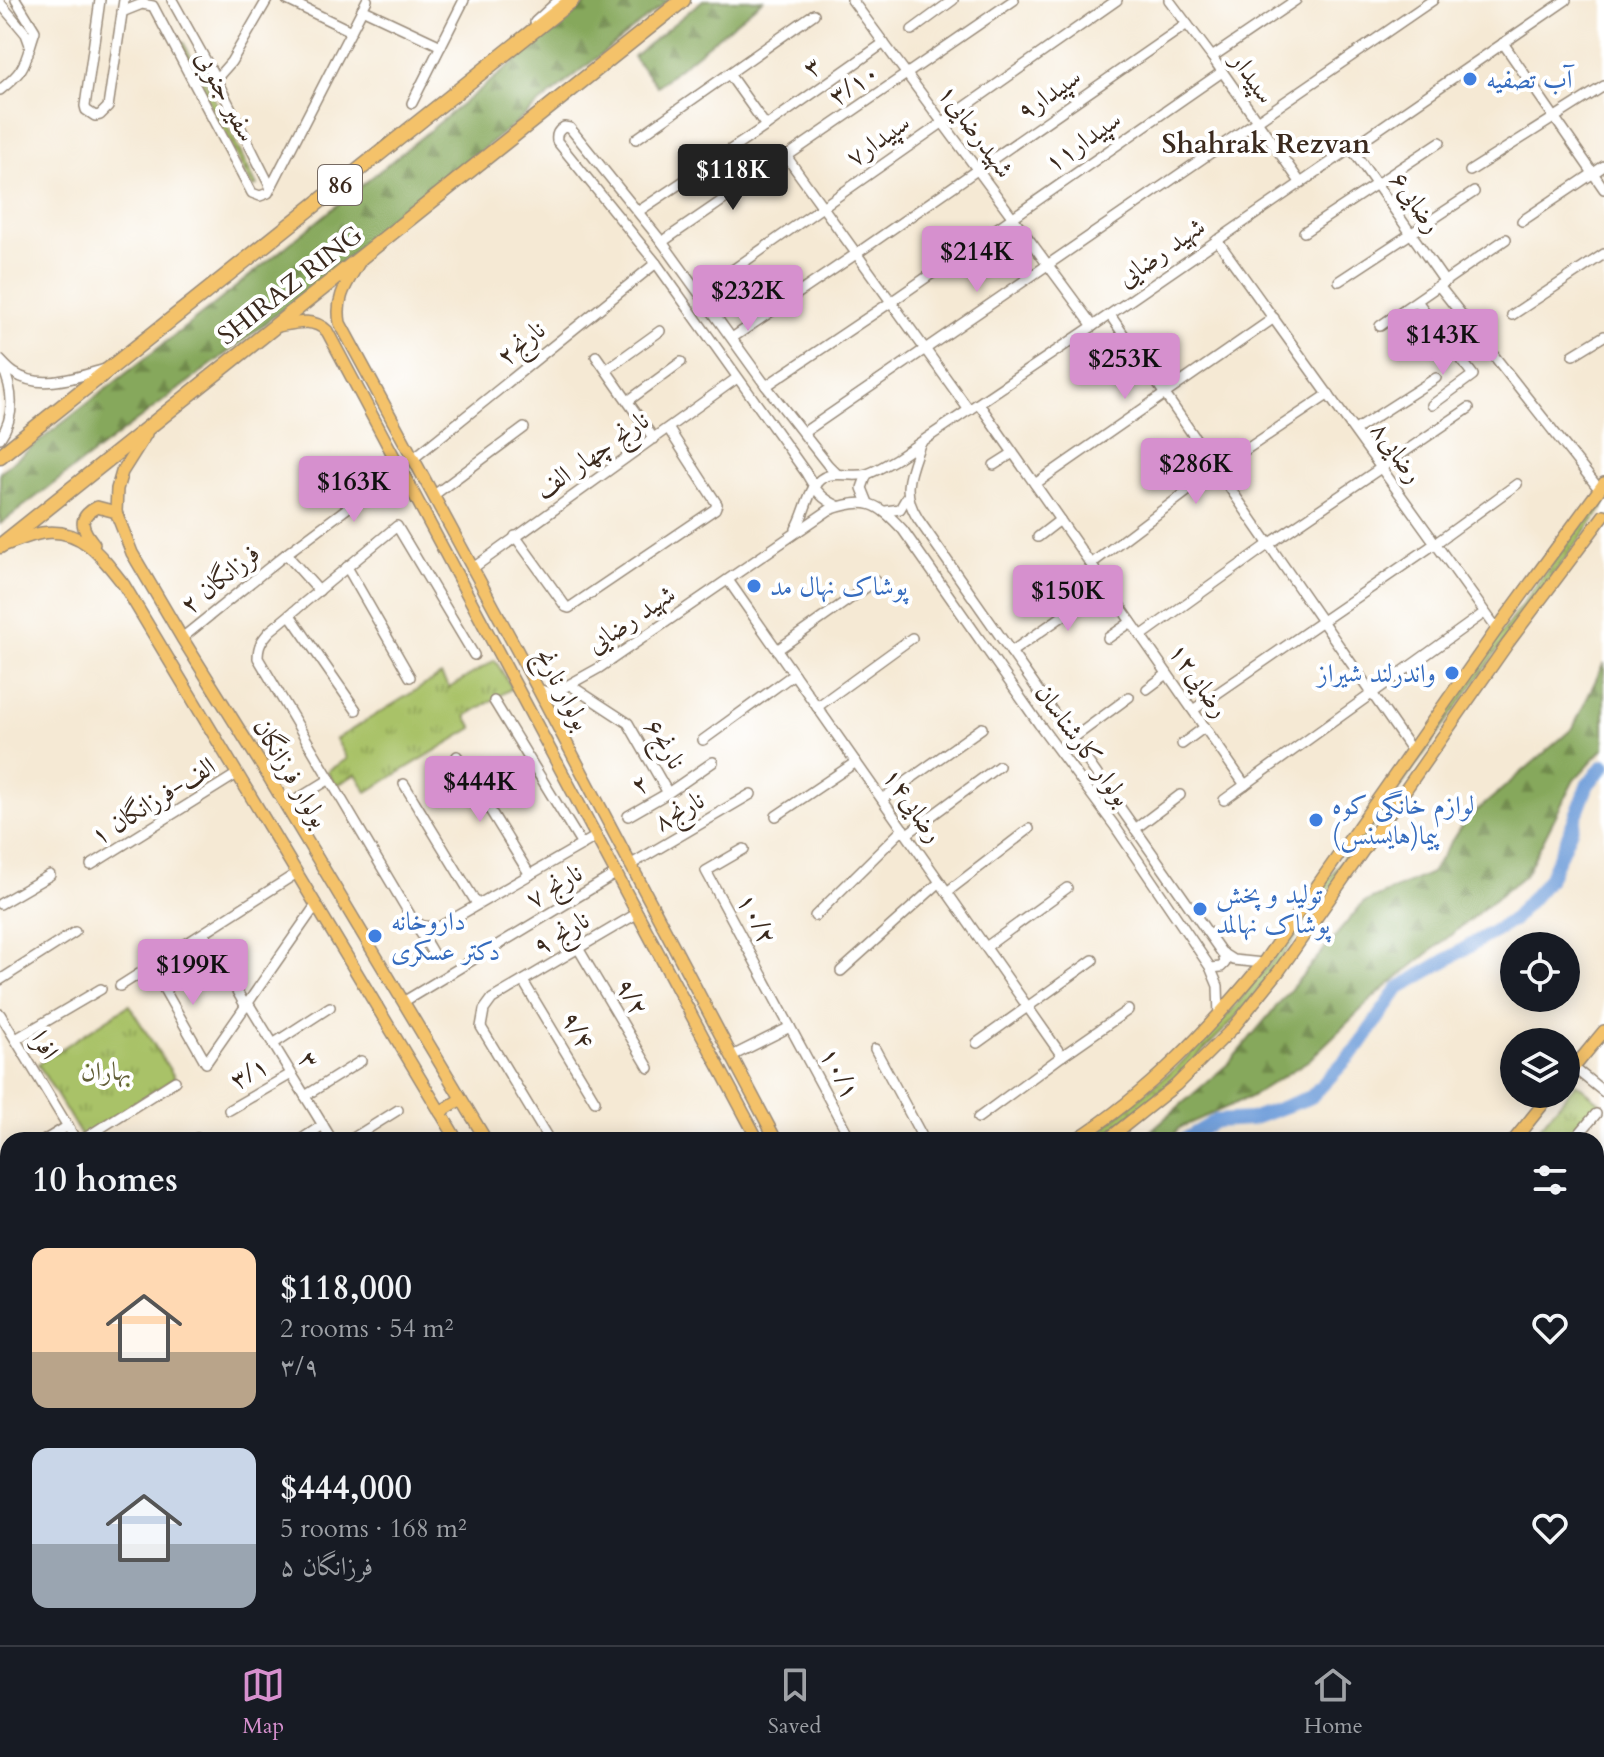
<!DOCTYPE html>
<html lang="en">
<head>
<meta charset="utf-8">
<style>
  :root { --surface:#171b24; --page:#242831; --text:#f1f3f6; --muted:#9ea1a6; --line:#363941; --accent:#d690ce }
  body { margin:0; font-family:Cardo,Amiri,serif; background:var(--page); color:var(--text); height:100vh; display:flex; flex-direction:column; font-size:30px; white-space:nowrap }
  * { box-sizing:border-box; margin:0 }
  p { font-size:26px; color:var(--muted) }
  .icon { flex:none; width:44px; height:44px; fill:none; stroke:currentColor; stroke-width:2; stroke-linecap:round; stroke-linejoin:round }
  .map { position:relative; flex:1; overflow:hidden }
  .sheet { position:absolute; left:0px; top:1132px; width:1604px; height:514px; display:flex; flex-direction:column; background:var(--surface); border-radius:24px 24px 0 0; box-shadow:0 4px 20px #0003 }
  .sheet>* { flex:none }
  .buttons { position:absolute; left:1500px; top:932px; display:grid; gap:16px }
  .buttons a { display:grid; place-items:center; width:80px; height:80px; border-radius:50%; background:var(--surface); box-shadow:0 4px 20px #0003; font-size:40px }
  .price { position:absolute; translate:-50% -68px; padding:0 18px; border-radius:8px; background:var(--accent); color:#111; font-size:26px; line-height:52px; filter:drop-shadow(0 2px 4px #0008) }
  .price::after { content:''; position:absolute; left:50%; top:48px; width:24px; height:18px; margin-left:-12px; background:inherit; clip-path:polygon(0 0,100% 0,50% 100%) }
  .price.active { background:#222; color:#fff }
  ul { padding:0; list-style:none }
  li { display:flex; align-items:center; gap:24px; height:200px; padding:0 32px }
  li span { display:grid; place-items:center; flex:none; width:224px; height:160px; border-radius:16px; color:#555 }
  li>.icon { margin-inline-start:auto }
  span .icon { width:96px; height:96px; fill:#fffc; stroke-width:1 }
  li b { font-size:34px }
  h2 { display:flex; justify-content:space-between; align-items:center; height:96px; padding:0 32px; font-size:34px }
  .menu { display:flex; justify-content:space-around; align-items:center; height:112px; border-top:2px solid var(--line); background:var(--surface); font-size:22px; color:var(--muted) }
  .menu a { display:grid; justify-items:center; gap:4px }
  .menu .active { color:var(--accent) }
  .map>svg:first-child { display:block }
</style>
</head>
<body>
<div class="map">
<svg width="1604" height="1645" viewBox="0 0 1604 1645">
  <defs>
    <pattern id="grass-tufts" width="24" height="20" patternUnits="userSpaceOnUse" patternTransform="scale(2)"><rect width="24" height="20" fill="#a9c267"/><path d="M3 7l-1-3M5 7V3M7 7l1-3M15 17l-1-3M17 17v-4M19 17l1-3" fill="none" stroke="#8b9e54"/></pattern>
    <pattern id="forest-firs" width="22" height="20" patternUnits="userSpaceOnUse" patternTransform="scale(2)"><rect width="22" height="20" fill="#86a85c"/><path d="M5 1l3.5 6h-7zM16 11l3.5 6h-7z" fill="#6f894b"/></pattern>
  </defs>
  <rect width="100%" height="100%" fill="#fff"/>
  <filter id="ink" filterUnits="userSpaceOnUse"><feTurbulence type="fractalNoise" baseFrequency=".0125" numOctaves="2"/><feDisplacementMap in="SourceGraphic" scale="16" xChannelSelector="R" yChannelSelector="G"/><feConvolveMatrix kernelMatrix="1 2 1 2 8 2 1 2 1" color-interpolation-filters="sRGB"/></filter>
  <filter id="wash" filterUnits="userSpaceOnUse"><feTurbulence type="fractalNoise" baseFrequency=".006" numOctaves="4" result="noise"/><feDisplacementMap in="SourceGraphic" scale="32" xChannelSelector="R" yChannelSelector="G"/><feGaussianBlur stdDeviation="1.8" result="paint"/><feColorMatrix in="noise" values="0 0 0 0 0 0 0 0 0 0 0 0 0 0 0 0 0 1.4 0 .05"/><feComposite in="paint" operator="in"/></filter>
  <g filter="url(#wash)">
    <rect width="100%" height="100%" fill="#f5e9d4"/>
    <!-- grass -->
    <g fill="url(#grass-tufts)" stroke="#727642" stroke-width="2">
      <path d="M178 42H183L208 87 257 186 252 187Z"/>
      <path d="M1604 495V506L1535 599 1439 732 1269 977 1227 1027 1166 1088 1099 1140H1089L1181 1063 1231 1011 1272 961 1419 748 1531 592Z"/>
      <path d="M495 660 512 688 466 716 473 728 367 792 356 774 336 786 327 771 347 759 336 739 441 675 449 688Z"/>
      <path d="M129 1005 175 1078 82 1137 38 1064Z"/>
      <path d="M1576 1083 1600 1102 1569 1140H1536L1532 1137Z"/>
      <path d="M896 1638H1003L1012 1645H890Z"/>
    </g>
    <!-- forest -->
    <g fill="url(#forest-firs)" stroke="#60693d" stroke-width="2">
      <path d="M591 0H669L248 337 0 524V472L216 303Z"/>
      <path d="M703 0H763L657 86 633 57Z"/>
      <path d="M1604 663V748L1574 780 1526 874 1374 997 1309 1060 1250 1097 1179 1128 1169 1140H1140L1229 1063 1363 903 1431 873 1463 823 1573 728Z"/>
    </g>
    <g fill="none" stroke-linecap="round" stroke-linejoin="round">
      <!-- river -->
      <g stroke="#719fda" stroke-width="14">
        <path d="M1184 1140 1216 1121 1251 1119 1311 1097 1358 1047 1399 988 1513 920 1549 879 1569 834 1588 784 1604 766"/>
        <path d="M544 1645 554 1638"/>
      </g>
    </g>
  </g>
  <g filter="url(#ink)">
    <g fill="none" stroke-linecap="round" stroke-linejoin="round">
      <defs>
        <g id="minor">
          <path d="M100 0 85 106 86 110 95 116 100 115 108 107 124 0"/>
          <path d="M172 0 216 79 270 186"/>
          <path d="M287 0 351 31"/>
          <path d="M852 0 1093 326"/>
          <path d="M1169 0 1212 57 1300 182"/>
          <path d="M0 3 26 34 30 45"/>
          <path d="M362 9 441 46"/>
          <path d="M122 12 142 4 153 6 252 193 260 196 268 193 367 0"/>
          <path d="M535 22 559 0"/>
          <path d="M912 30 953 0"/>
          <path d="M1503 43 1604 189"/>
          <path d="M1212 57 1296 0"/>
          <path d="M729 74 766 126"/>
          <path d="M216 79 231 62 267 0"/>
          <path d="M0 90C28 68 24 63 35 31L16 0"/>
          <path d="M412 103 464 0"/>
          <path d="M636 139 814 14"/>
          <path d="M1351 148 1445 282"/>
          <path d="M786 156 969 410"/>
          <path d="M1470 171 1604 86"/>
          <path d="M639 211 766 126 884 43"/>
          <path d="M1522 221 1604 166"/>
          <path d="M1304 232 1440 142"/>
          <path d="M1217 240 1497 629"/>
          <path d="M662 242 1014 0"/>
          <path d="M1339 281 1474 192"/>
          <path d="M1439 286 1599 489"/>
          <path d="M700 293 1117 0"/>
          <path d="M1417 301 1473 375 1432 405"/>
          <path d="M1110 315 1412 751"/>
          <path d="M1512 315 1604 254"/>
          <path d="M1380 326 1506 239"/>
          <path d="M732 338 856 254 1187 24"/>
          <path d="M1573 355 1604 336"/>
          <path d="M596 356 654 439"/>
          <path d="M0 360C4 364 9 370 14 373 41 391 77 377 105 369"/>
          <path d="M606 370 660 331"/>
          <path d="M766 386 891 302 1222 72"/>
          <path d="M628 401 681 362"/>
          <path d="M979 404 1245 785"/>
          <path d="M1355 430 1436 378"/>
          <path d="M803 433 1433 0"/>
          <path d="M0 438C16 416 13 389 2 366"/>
          <path d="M920 444C910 473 900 491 918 519L1222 953 1233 960 1263 963"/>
          <path d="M414 458 656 263"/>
          <path d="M994 465 1013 453"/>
          <path d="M836 473 828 465 766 386 662 242 570 128 564 127C558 131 556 134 557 141L656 263 806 473C816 490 820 498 838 506"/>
          <path d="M867 474 862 488 868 503"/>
          <path d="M1035 484 1274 318"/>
          <path d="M434 495 524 428"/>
          <path d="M886 511 900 509 907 497"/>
          <path d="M796 529C804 515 806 500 814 487 826 466 848 479 867 474 877 471 887 464 896 459L1093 326 1566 0"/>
          <path d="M515 536 566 607 569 608 715 509 717 504 668 428"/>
          <path d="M1038 537 1060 520"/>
          <path d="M286 554 319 591"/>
          <path d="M1091 564 1217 469 1329 394"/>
          <path d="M347 567 410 677"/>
          <path d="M473 568 737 378"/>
          <path d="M728 580 1062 1056"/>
          <path d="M290 615 356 710"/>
          <path d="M1141 636 1269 544 1469 408"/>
          <path d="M182 638 286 554 401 468"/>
          <path d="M1108 638 1131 622"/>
          <path d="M777 650 875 581"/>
          <path d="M1011 652 1106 586"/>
          <path d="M570 685 628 723 668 793"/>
          <path d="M538 689 547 692H556L599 668 829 510C867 496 878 503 903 530L1039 724 1114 825 1210 967 1218 986 1219 1016"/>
          <path d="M1147 689 1167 674"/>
          <path d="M494 701 582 845"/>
          <path d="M817 707 912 638"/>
          <path d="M1193 710 1436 543 1517 484"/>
          <path d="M1072 739 1129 697"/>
          <path d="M703 740 794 674"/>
          <path d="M1182 744 1205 727"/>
          <path d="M457 756 530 875"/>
          <path d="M404 784 477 904"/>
          <path d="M882 799 982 728"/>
          <path d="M1224 800 1484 613"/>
          <path d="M286 806 330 779"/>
          <path d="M628 816 668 793 713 762"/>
          <path d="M776 816 856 762"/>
          <path d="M1135 829 1180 795"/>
          <path d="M907 834 999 766"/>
          <path d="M744 849 706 871 851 1140"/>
          <path d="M91 865 237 774"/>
          <path d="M630 865 751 794"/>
          <path d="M947 892 1029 829"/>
          <path d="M0 904 50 875"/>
          <path d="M815 916 903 829"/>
          <path d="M414 921 423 926 439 927 597 836"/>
          <path d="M204 933 246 1007"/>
          <path d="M986 947 1067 888"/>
          <path d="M578 948 649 1068"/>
          <path d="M432 952 258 658C258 645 262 640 270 631L397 526 474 655"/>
          <path d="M151 966 206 1063 316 905"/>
          <path d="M1211 968 1221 967 1225 963 1223 953"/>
          <path d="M841 971 940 882"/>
          <path d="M0 980 75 932"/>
          <path d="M523 981 595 1101"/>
          <path d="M120 986 297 873"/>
          <path d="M403 1002 617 873"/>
          <path d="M248 1003 332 1140"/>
          <path d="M0 1014 76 1140"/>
          <path d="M16 1039 101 989"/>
          <path d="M977 1043 1093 960"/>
          <path d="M273 1044 330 1007"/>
          <path d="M875 1049 924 1140"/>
          <path d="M732 1056 790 1027"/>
          <path d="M1574 1068 1604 1092"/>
          <path d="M305 1096 361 1061"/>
          <path d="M229 1110 291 1074"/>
          <path d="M978 1118 1062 1056 1128 1010"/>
          <path d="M45 1140 68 1126"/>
          <path d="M82 1140 175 1081"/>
          <path d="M194 1140 197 1138"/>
          <path d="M300 1140 323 1125"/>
          <path d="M350 1140 398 1110"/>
          <path d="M549 1140 481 1027 484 1010 492 999 638 913"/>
          <path d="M1574 1140 1596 1114"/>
          <path d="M0 1167 8 1162"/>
          <path d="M1596 1173 1604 1164"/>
          <path d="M0 1237 8 1232"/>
          <path d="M0 1256 8 1269"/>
          <path d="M1596 1271 1604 1262"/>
          <path d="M1596 1308 1604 1313"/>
          <path d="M1596 1362 1604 1352"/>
          <path d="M1596 1514 1604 1521"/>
          <path d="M231 1638 236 1645"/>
          <path d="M1339 1638 1347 1645"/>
          <path d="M1137 1645 1143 1638"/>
          <path d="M1217 1645 1222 1638"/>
          <path d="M1297 1645 1303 1638"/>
          <path d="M1433 1645 1439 1638"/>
          <path d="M1515 1645 1521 1638"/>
          <path d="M1593 1645 1604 1631"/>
        </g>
        <g id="major">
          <path d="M361 259C348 282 335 296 340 323L538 689 776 1140"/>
          <path d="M278 326C295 323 313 317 327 331L758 1140"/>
          <path d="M146 434 122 472 117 489 116 512 132 553 182 638 267 774 486 1140"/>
          <path d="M94 544C82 529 76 518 97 507L116 512"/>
          <path d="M5 545C17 541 30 535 42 533 82 527 103 558 124 585L457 1140"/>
          <path d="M1566 1077 1604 1031"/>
          <path d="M440 1112 461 1099"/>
          <path d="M1075 1140C1149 1093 1208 1030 1263 963L1497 629 1604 483"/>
          <path d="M1107 1140 1176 1085 1233 1028 1279 971 1508 643 1604 515"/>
          <path d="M1514 1140 1551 1094"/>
          <path d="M755 1638 758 1645"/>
          <path d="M782 1638 784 1645"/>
          <path d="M364 1645 372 1638"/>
          <path d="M391 1645 399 1638"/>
          <path d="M1102 1645 1108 1638"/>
        </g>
        <g id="highway">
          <path d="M0 456 572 0"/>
          <path d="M0 546 683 0"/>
        </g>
      </defs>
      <!-- minor casing -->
      <use href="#minor" stroke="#988a79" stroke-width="12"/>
      <!-- major casing -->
      <use href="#major" stroke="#988a79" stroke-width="14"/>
      <!-- highway casing -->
      <use href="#highway" stroke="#988a79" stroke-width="17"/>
      <!-- minor -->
      <use href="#minor" stroke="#fff" stroke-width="9"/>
      <!-- major -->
      <use href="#major" stroke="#f4c26a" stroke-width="11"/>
      <!-- highway -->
      <use href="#highway" stroke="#f4c26a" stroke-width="14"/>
    </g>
  </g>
  <!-- markers -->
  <g fill="#3f7fe0" stroke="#fff" stroke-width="3">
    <circle cx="1470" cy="79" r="8"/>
    <circle cx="754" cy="586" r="8"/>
    <circle cx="1452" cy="673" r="8"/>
    <circle cx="1316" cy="820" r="8"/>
    <circle cx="1200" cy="909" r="8"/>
    <circle cx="375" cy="936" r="8"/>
  </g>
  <g text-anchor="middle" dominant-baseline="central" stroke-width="8" stroke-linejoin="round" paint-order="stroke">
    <!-- shield labels -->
    <rect fill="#fff" stroke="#766a62" stroke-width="2" x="318" y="165" width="44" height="40" rx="6"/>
    <g font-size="24" font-weight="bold" fill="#3b2a1e">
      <text x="340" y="185">86</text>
    </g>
    <!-- street labels -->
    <g font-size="26" fill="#3b2a1e" stroke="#fff">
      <text transform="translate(812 67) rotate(-35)">۳</text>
      <text transform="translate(1253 78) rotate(55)">سپیدار</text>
      <text transform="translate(854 84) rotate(-34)">۳/۱۰</text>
      <text transform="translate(1049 94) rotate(-35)">سپیدار۹</text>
      <text transform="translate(226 96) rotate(62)">سفیر جنوبی</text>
      <text transform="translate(976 131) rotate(54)">شهیدرضایی۱</text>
      <text transform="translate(878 140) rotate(-35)">سپیدار۷</text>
      <text transform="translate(1083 141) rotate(-35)">سپیدار۱۱</text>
      <text transform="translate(1416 202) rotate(55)">رضایی۶</text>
      <text transform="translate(1161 252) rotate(-35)">شهید رضایی</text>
      <text transform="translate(290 285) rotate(-38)">SHIRAZ RING</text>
      <text transform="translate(521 343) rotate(-39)">نارنج۲</text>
      <text transform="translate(1397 452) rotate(54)">رضایی۸</text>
      <text transform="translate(592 455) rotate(-35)">نارنج چهار الف</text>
      <text transform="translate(220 579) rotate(-39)">فرزانگان ۲</text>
      <text transform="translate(631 619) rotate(-34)">شهید رضایی</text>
      <text transform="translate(1199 680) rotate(55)">رضایی۱۲</text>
      <text transform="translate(563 689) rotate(62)">بولوار نارنج</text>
      <text transform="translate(665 744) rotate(59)">نارنج۶</text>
      <text transform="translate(1083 745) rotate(54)">بولوار کارشناسان</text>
      <text transform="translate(291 773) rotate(59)">بولوار فرزانگان</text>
      <text transform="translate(640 784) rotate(-31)">۲</text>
      <text transform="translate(153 801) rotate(-32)">۱ الف-فرزانگان</text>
      <text transform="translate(913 805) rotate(55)">رضایی۱۴</text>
      <text transform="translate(679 811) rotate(-30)">نارنج۸</text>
      <text transform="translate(554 886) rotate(-31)">نارنج ۷</text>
      <text transform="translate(757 919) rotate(62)">۱۰/۲</text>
      <text transform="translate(561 933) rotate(-31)">نارنج ۹</text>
      <text transform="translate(632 997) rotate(60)">۹/۲</text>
      <text transform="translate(578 1030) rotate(59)">۹/۴</text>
      <text transform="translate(45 1045) rotate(59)">افرا</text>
      <text transform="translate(309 1060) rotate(59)">۳</text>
      <text transform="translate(249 1073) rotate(-30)">۳/۱</text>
      <text transform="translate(840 1073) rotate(62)">۱۰/۱</text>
    </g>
    <!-- shop labels -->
    <g font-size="26" fill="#366cbe" stroke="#fff" text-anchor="start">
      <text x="1486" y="79">آب تصفیه</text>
      <text x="770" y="586">پوشاک نهال مد</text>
      <text x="1436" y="673" text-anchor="end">واندرلند شیراز</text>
      <text x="1332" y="805">لوازم خانگی کوه<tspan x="1332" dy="30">پیما(هایسنس)</tspan></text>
      <text x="1216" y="894">تولید و پخش<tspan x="1216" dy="30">پوشاک نهالمد</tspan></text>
      <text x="391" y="921">داروخانه<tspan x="391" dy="30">دکتر عسکری</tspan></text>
    </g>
    <!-- park labels -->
    <g font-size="26" fill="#625f38" stroke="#fff">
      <text x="106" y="1071">بهاران</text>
    </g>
    <!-- neighbourhood labels -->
    <g font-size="28" font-weight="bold" fill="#3b2a1e" stroke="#fff">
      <text x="1266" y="144">Shahrak Rezvan</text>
    </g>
  </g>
</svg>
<div class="buttons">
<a><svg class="icon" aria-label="locate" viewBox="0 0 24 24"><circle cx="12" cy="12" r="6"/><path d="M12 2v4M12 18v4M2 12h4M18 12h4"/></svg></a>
<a><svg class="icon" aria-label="layers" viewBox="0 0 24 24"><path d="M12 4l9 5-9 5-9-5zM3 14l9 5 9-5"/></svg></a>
</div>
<b class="price active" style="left:733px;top:212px">$118K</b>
<b class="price" style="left:977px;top:294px">$214K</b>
<b class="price" style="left:748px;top:333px">$232K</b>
<b class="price" style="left:1443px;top:377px">$143K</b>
<b class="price" style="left:1125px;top:401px">$253K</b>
<b class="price" style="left:1196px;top:506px">$286K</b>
<b class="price" style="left:354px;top:524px">$163K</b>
<b class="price" style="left:1068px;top:633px">$150K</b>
<b class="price" style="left:480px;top:824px">$444K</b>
<b class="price" style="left:193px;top:1007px">$199K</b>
<section class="sheet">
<h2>10 homes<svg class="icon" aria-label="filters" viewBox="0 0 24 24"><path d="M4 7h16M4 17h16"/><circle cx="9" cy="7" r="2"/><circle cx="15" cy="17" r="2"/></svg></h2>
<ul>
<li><span style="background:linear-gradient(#ffd9b3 65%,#b9a48a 0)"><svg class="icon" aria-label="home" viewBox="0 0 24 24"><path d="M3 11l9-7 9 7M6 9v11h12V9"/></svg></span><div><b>$118,000</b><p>2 rooms · 54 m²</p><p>۳/۹</p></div><svg class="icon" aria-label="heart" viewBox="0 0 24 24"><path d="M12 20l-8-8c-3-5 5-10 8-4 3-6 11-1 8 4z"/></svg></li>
<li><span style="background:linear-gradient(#c9d6e8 60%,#9aa5b1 0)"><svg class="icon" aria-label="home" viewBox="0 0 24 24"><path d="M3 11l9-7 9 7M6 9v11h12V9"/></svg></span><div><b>$444,000</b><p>5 rooms · 168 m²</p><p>فرزانگان ۵</p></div><svg class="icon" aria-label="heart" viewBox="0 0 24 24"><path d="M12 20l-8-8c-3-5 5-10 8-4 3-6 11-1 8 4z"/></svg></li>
</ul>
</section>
</div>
<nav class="menu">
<a class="active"><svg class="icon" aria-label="map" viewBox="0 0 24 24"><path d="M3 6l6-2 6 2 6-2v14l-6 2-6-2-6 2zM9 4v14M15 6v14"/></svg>Map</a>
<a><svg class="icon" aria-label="saved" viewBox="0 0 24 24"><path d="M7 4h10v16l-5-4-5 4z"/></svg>Saved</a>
<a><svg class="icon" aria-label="home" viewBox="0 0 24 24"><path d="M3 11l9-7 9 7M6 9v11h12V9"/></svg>Home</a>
</nav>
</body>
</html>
